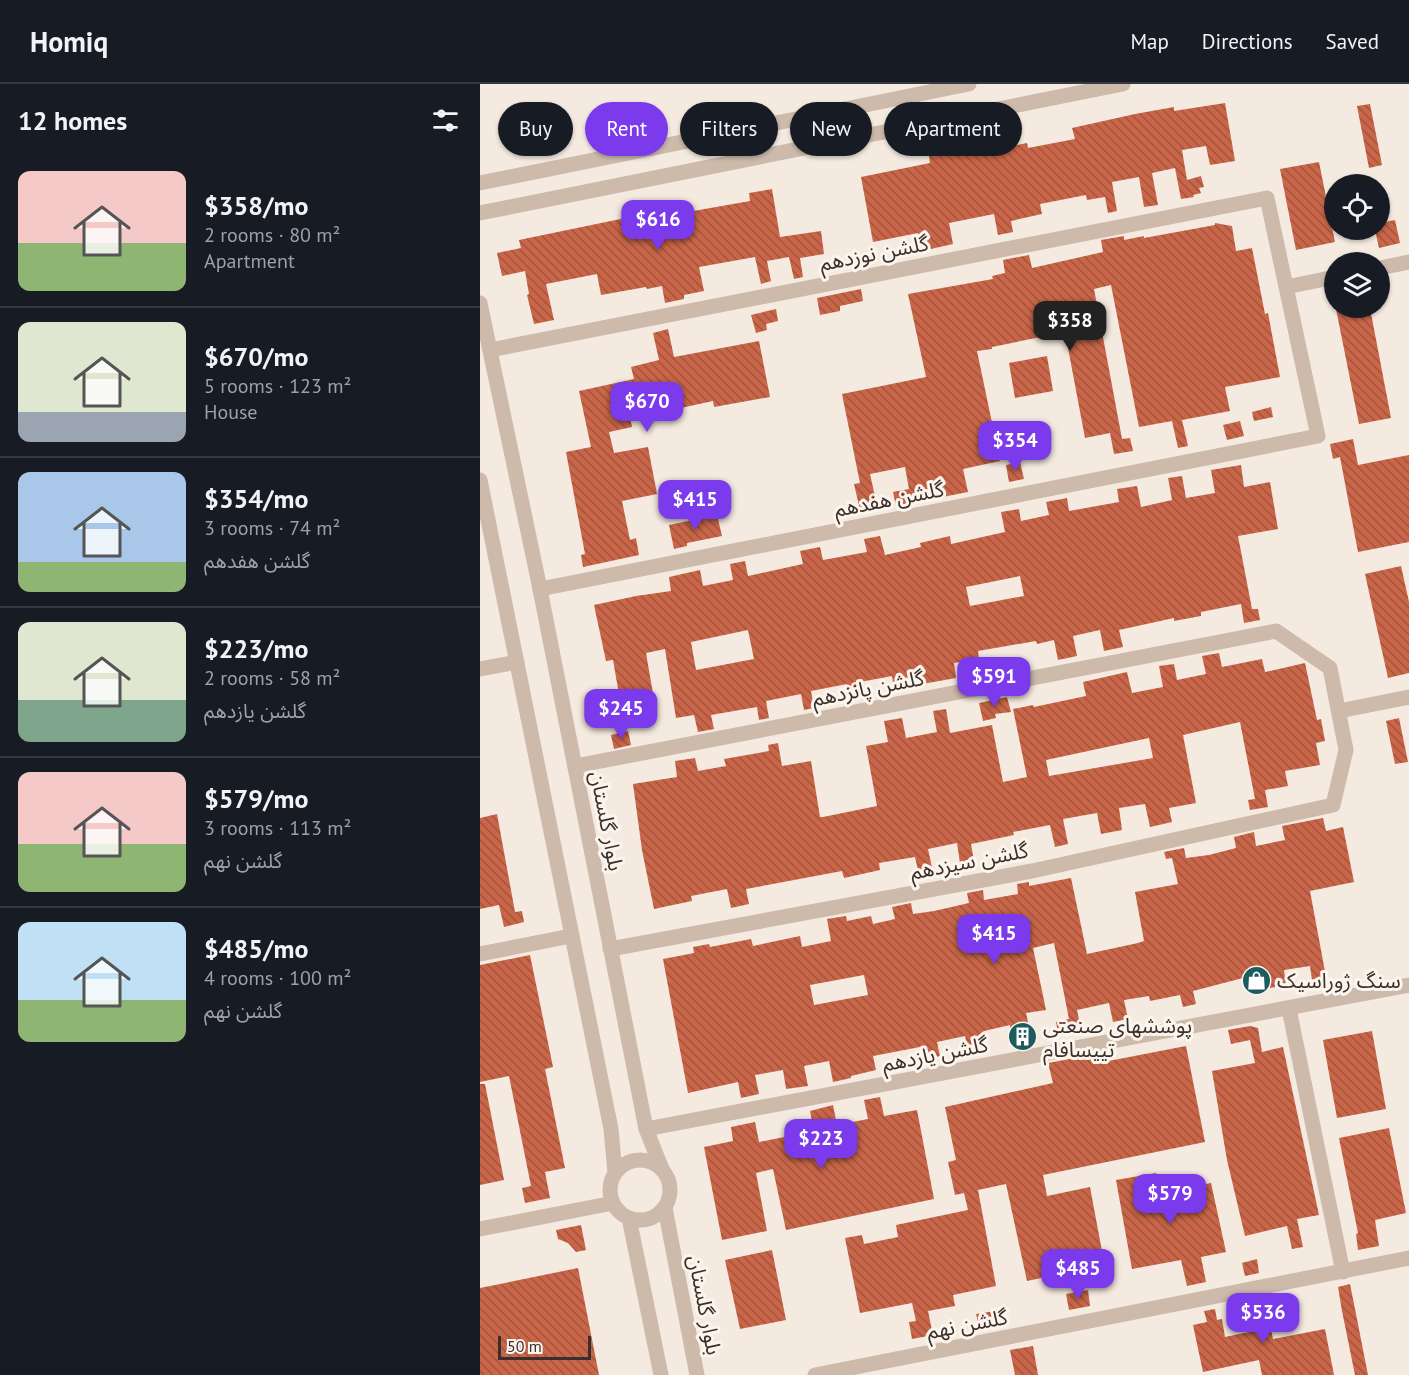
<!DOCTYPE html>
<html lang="en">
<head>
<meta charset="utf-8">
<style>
  :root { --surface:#171b24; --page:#20242c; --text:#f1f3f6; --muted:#9ea1a6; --line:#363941; --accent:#7c3aed }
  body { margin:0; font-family:"PT Sans","Noto Sans Arabic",sans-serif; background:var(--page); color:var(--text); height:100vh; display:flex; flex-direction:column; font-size:22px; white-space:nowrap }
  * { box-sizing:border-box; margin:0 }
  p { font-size:20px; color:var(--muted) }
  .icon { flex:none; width:33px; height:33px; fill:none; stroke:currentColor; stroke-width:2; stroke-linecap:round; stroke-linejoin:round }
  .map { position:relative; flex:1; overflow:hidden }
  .side { display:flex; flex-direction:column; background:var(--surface); width:480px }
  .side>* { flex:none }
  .top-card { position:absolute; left:18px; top:18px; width:570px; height:54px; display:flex; gap:12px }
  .buttons { position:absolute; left:844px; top:90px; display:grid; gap:12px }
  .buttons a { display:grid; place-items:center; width:66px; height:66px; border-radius:50%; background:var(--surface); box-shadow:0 2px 4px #0004; font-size:30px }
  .scale { position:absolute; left:18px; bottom:15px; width:93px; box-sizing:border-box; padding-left:6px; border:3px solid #3b2f2b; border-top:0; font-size:16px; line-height:21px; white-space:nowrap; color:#3b2f2b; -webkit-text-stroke:4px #fbf5ed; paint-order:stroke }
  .price { position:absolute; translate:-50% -51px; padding:0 14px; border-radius:12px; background:var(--accent); color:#fff; font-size:20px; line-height:39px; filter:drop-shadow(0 2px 3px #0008) }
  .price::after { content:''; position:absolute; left:50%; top:36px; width:18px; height:14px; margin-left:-9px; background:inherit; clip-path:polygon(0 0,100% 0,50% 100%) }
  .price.on { background:#222; color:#fff }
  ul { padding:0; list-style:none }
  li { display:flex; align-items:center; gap:18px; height:150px; padding:0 18px }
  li+li { border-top:2px solid var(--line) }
  li span { display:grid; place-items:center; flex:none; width:168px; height:120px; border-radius:12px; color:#555 }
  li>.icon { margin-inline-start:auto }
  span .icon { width:72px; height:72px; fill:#fffc; stroke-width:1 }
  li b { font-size:26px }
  h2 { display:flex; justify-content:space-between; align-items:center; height:72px; padding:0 18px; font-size:26px }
  .pill { padding:0 21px; border-radius:27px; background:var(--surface); box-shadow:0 2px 4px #0004; font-size:21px; line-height:54px }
  .pill.on { background:var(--accent); color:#fff }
  header { display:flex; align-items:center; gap:36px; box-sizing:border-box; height:84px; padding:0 30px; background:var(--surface); border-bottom:2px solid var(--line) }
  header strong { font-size:28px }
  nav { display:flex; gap:33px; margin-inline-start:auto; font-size:21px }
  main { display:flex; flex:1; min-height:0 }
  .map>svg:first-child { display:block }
</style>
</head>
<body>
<header>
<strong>Homiq</strong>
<nav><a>Map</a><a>Directions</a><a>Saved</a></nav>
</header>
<main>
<section class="side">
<h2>12 homes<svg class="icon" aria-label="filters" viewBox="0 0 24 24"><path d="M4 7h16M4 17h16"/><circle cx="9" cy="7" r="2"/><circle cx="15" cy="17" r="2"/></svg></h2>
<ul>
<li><span style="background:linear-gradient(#f6c9c9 60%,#8fb573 0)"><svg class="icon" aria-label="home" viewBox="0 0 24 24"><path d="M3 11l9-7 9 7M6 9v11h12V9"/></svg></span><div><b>$358/mo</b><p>2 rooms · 80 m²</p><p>Apartment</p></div></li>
<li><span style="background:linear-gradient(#dfe7d0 75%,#9aa5b1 0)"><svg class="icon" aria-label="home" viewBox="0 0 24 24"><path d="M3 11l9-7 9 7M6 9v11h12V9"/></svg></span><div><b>$670/mo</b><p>5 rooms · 123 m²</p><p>House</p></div></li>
<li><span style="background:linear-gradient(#a9c7e8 75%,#8fb573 0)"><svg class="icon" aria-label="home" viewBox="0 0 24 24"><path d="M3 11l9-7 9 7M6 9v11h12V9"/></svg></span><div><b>$354/mo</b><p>3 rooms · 74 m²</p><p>گلشن هفدهم</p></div></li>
<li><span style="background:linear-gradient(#dfe7d0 65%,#7fa58c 0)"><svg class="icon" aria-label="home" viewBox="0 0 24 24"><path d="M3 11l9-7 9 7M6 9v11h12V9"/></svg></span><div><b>$223/mo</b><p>2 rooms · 58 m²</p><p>گلشن یازدهم</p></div></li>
<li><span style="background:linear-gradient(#f6c9c9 60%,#8fb573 0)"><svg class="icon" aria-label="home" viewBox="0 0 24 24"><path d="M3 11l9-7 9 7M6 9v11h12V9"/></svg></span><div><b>$579/mo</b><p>3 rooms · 113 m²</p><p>گلشن نهم</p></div></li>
<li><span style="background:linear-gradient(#bfe0f5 65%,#8fb573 0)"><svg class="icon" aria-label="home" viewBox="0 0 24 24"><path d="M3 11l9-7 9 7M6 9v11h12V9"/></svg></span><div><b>$485/mo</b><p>4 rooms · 100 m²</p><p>گلشن نهم</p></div></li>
</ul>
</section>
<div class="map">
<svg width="929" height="1291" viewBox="0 0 929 1291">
  <defs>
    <pattern id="building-back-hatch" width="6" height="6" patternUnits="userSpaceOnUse" patternTransform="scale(1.5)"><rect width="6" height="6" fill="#c96649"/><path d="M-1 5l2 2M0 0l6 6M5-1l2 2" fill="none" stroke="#a4543d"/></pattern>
  </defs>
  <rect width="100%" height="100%" fill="#f4eae0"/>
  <!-- building -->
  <g fill="url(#building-back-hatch)" fill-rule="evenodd">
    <path d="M745 19 755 77 730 81 726 62 702 66 707 96 721 92 724 103 719 104 721 109 713 111 714 113 701 115 695 84 672 89 678 121 664 123 659 93 632 98 637 127 628 129 625 113 607 116 606 111 560 120 562 130 531 137 533 148 518 151 514 130 469 139 473 160 442 167 438 149 393 158 381 93 450 79 449 72 477 66 513 60 514 66 547 59 548 64 595 55 592 44 655 30 694 23V27Z"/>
    <path d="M890 20 902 81 889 84 877 22Z"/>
    <path d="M839 78 855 158 816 166 800 85Z"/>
    <path d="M292 105 300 153 341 147 344 170 320 174 323 193 314 195 309 173 287 177 291 197 281 200 275 173 219 183 224 207 204 211V215L185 219 182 202 167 205 166 203 121 211 117 190 66 200 74 236 54 240 47 211 49 210 45 187 22 192 17 169 41 164 39 156 184 126 185 132 270 117 269 109Z"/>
    <path d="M915 136 920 159 899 164 895 146H900V139Z"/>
    <path d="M735 139 752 142 756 167 772 164 785 230 788 229 800 293 745 303 750 327 702 336 708 362 698 364 692 337 659 343 631 201 614 205 642 355 650 354 653 367 634 370 630 349 605 354 585 248 512 263V265L497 267 520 377 483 385 488 408 416 422 413 408 429 405 425 383 390 390 398 426 381 430 374 400 380 399 362 310 446 293 428 210 513 195 512 192 525 189 523 176 549 171 552 184 623 168 621 156 644 152V156L664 152V154L735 141Z"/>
    <path d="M381 205 383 217 360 222V227L340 231 337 214Z"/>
    <path d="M864 224H890L911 334 879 340 856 225Z"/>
    <path d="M296 225 298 237 286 240 287 246 276 249 271 231Z"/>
    <path d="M188 245 194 273 279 257 290 313 234 323 233 317 196 325V322L150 333 152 343 129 348 134 369 168 363 177 410 142 417 150 456 156 454 159 471 103 483 101 471 105 470 86 368 111 363 99 307 154 295 151 283 179 276 173 249Z"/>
    <path d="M567 272 573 307 535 314 529 279Z"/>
    <path d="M791 323 793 333 774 337 772 328Z"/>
    <path d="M760 337 764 352 747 356 743 341Z"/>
    <path d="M873 355 878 381 929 371V458L878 468 860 373 853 375 850 360Z"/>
    <path d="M540 378 544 395 529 398 526 381Z"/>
    <path d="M761 381 764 403 790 398 798 445 758 452 772 525H778L780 536 764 539 761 520 721 528V532L694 537V534L639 546 643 563 624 567 620 546 593 552 597 572 578 576 574 556 557 560 556 557 498 567 499 575 474 579 476 594 414 605 412 592 380 598 383 613 370 616 367 600 331 607 334 624 324 626 321 610 286 617 289 634 279 636 277 623 231 631 234 645 218 648 214 631 196 634 185 565 166 569 176 627 143 633 133 576 126 577 114 521 156 512 191 507 189 493 220 486 223 502 253 496 250 480 265 477 268 492 323 480 320 467 340 463 343 476 387 468 384 455 400 452 405 471 441 463 440 459 470 452 471 460 525 448 521 428 539 425 541 437 569 431 566 418 587 414 589 427 639 418 637 405 657 402 661 423 692 416 688 394 702 392 706 414 735 409 731 386ZM540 492 544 512 490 522 486 503ZM268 546 274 575 216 586 211 558Z"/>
    <path d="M237 431 242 452 207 459V462L194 465 189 441Z"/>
    <path d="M921 482 929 518V589L908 594 885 490Z"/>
    <path d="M739 569 742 583 782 575 785 588 825 579 837 636 841 635 845 657 836 659 840 681 805 687 808 702 785 706 788 723 770 726 768 716 775 715 760 638 703 651 716 719 689 724 692 738 670 743 665 720 639 724 642 746 621 750 617 729 583 735 588 760 575 763 570 741 533 748 534 751 491 760 494 777 480 779 477 759 448 765 453 788 439 791 435 773 399 779 400 786 364 794 362 787 266 805 269 820 251 824 247 805 211 812 212 817 174 825 162 766 153 700 197 693 195 677 215 674 218 687 246 682 244 675 289 667 288 661 298 659 302 682 331 677 340 733H343L397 722 386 662 408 658 404 637 422 634 426 654 457 648 453 627 466 625 470 649 512 641 523 698 547 693 533 625 553 621 554 623 606 612 603 598 647 588 652 609 683 603 679 582 694 580 697 596 726 590 722 572ZM669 654 673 674 569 692 566 676Z"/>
    <path d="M527 613 531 628 515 630 516 634 503 637 499 619Z"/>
    <path d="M919 634 928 678 915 680 906 637Z"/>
    <path d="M148 647 151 661 134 665 131 651Z"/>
    <path d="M17 730 35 828 42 827 44 838 24 843 19 821 0 825V734Z"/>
    <path d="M843 734 846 747 863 743 874 798 830 807 846 893 832 896 830 882 804 886 806 901 790 904 786 888 713 907 716 920 703 923 700 911 670 917 669 912 644 916 648 935 633 938 629 919 597 926 601 945 578 949 576 938 589 935 574 859 553 864 566 926 546 929 552 956 533 959 530 941 504 947 507 964 489 968 485 952 457 958 460 972 443 976 440 963 393 972 396 986 371 992V994L353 998 349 977 324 982 328 1002 306 1005 303 986 275 991 279 1010 261 1014 258 998 208 1009 183 875 214 869 213 863 229 860 230 863 271 855 273 862 320 852 322 863 351 857 347 835 366 832 367 837 391 832 393 840 415 835 412 823 431 819 433 830 454 827 489 819 487 809 503 806 504 816 538 810 537 800 549 798V802L591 794 607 870 658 859 664 857 655 808 698 800 692 774 686 775 684 768 704 764 706 774 729 771 756 764 754 753 774 748 776 762 805 756 802 742ZM384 891 388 911 334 921 330 901Z"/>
    <path d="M50 871 73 983 65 985 85 1084 65 1088 70 1114 45 1119 42 1104 51 1102 29 992 0 998V881Z"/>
    <path d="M770 942 778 944 782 968 803 963 839 1131 817 1135 823 1163 812 1165 807 1142 765 1152 747 1076 732 987 775 979 770 956 751 960 748 946Z"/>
    <path d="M892 947 906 1025 857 1034 843 956Z"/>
    <path d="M706 962 725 1058 563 1091 567 1112 610 1103 627 1194 601 1199 599 1186 547 1197 526 1100 498 1106 516 1202 473 1211 475 1222 448 1227 453 1251 432 1255 429 1238 436 1237 432 1219 380 1229 365 1154 382 1151 384 1160 418 1153 416 1141 488 1126 484 1109 475 1111 468 1078 476 1076 465 1023 573 999 568 979 611 971 613 980Z"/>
    <path d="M0 1000H5L24 1096 0 1101Z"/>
    <path d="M400 1013 404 1032 437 1026 454 1115 306 1146 293 1085 276 1089 287 1147 242 1156 224 1063 253 1057 251 1043 275 1038 279 1058 334 1047 330 1027 353 1021 357 1041 388 1035 384 1016Z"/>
    <path d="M909 1044 926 1129 895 1136 899 1162 878 1166 876 1150 878 1149 859 1054Z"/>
    <path d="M676 1089 680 1110 731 1099 746 1168 721 1173 726 1198 707 1202 701 1176 652 1185 636 1096Z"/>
    <path d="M101 1141 106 1166 96 1168 88 1159 78 1155 76 1146Z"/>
    <path d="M292 1166 306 1236 260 1245 245 1176Z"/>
    <path d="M777 1175 779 1189 765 1192 762 1179Z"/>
    <path d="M98 1184 119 1291H0V1204Z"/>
    <path d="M870 1200 875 1225 888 1291H875L862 1227 858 1203Z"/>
    <path d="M608 1206 610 1222 589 1226 586 1210Z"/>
    <path d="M809 1211 812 1222 787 1227 793 1255 845 1245 854 1291H782L779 1276 723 1288 713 1241 727 1238 724 1227 735 1225 737 1236 742 1235 745 1253 769 1248 764 1219Z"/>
    <path d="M515 1227 517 1238 499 1241 496 1230Z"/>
    <path d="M553 1262 558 1291H535L530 1266Z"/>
  </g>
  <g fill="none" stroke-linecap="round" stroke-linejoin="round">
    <!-- minor -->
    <g stroke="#cdbaab" stroke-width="15">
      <path d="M900 184 929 178"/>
      <path d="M806 203 855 193"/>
      <path d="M10 266 787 114 838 352 60 505"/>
      <path d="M0 585 37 578"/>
      <path d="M859 627 929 613"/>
      <path d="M95 682 796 547 850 584 866 666 853 721 552 787 130 865"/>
      <path d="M0 870 91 852"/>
      <path d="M809 925 863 1188"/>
      <path d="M166 1045 929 901"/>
      <path d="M0 1145 133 1119"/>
      <path d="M335 1291 929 1174"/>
    </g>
    <!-- tertiary -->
    <g stroke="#cdbaab" stroke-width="15">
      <path d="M0 99 489 0"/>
      <path d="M0 129 643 0"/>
      <path d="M0 219 60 505 166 1045 182 1085"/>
      <path d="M0 396 131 1045 135 1089"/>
      <circle cx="160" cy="1106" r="30"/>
      <path d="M185 1124 217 1291"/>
      <path d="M149 1134 181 1291"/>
    </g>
  </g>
  <!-- icons -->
  <defs>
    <symbol id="shop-disc" viewBox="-11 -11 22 22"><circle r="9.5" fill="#1e5b5e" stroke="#fbf5ed"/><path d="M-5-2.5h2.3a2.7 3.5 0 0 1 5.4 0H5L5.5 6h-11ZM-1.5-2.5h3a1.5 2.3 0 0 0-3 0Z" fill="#fff"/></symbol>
    <symbol id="building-disc" viewBox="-11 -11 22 22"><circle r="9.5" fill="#1e5b5e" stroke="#fbf5ed"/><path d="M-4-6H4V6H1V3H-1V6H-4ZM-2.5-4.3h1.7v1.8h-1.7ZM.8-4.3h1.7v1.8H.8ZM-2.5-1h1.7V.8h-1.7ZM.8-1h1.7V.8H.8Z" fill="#fff"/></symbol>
  </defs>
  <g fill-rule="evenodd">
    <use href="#shop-disc" x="760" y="880" width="33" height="33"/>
    <use href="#building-disc" x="526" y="936" width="33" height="33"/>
  </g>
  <g text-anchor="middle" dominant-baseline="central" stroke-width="6" stroke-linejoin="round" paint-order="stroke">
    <!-- street labels -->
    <g font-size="21" fill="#3b2f2b" stroke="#fbf5ed">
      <text transform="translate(394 169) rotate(-11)">گلشن نوزدهم</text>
      <text transform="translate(409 415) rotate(-11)">گلشن هفدهم</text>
      <text transform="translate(388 604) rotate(-11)">گلشن پانزدهم</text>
      <text transform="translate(127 737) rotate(79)">بلوار گلستان</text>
      <text transform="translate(489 777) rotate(-11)">گلشن سیزدهم</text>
      <text transform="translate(455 970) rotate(-11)">گلشن یازدهم</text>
      <text transform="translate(225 1221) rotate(79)">بلوار گلستان</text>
      <text transform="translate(487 1240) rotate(-11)">گلشن نهم</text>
    </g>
    <!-- poi labels -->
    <g font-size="21" fill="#3b2f2b" stroke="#fbf5ed" text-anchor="start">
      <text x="797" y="896">سنگ ژوراسیک</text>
      <text x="563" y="941">پوششهای صنعتی<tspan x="563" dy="24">تییسافام</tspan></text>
    </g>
  </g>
</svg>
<div class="buttons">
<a><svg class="icon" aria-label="locate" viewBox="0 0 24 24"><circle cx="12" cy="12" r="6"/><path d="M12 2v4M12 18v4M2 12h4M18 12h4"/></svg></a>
<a><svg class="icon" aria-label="layers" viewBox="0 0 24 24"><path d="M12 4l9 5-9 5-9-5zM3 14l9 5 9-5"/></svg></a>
</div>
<div class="scale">50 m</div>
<b class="price" style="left:178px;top:167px">$616</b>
<b class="price on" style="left:590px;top:268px">$358</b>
<b class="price" style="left:167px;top:349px">$670</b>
<b class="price" style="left:535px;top:388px">$354</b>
<b class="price" style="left:215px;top:447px">$415</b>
<b class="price" style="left:514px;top:624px">$591</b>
<b class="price" style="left:141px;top:656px">$245</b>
<b class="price" style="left:514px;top:881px">$415</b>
<b class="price" style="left:341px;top:1086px">$223</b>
<b class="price" style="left:690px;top:1141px">$579</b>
<b class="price" style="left:598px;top:1216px">$485</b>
<b class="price" style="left:783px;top:1260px">$536</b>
<div class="top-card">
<a class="pill">Buy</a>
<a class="pill on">Rent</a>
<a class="pill">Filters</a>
<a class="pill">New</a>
<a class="pill">Apartment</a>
</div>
</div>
</main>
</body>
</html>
